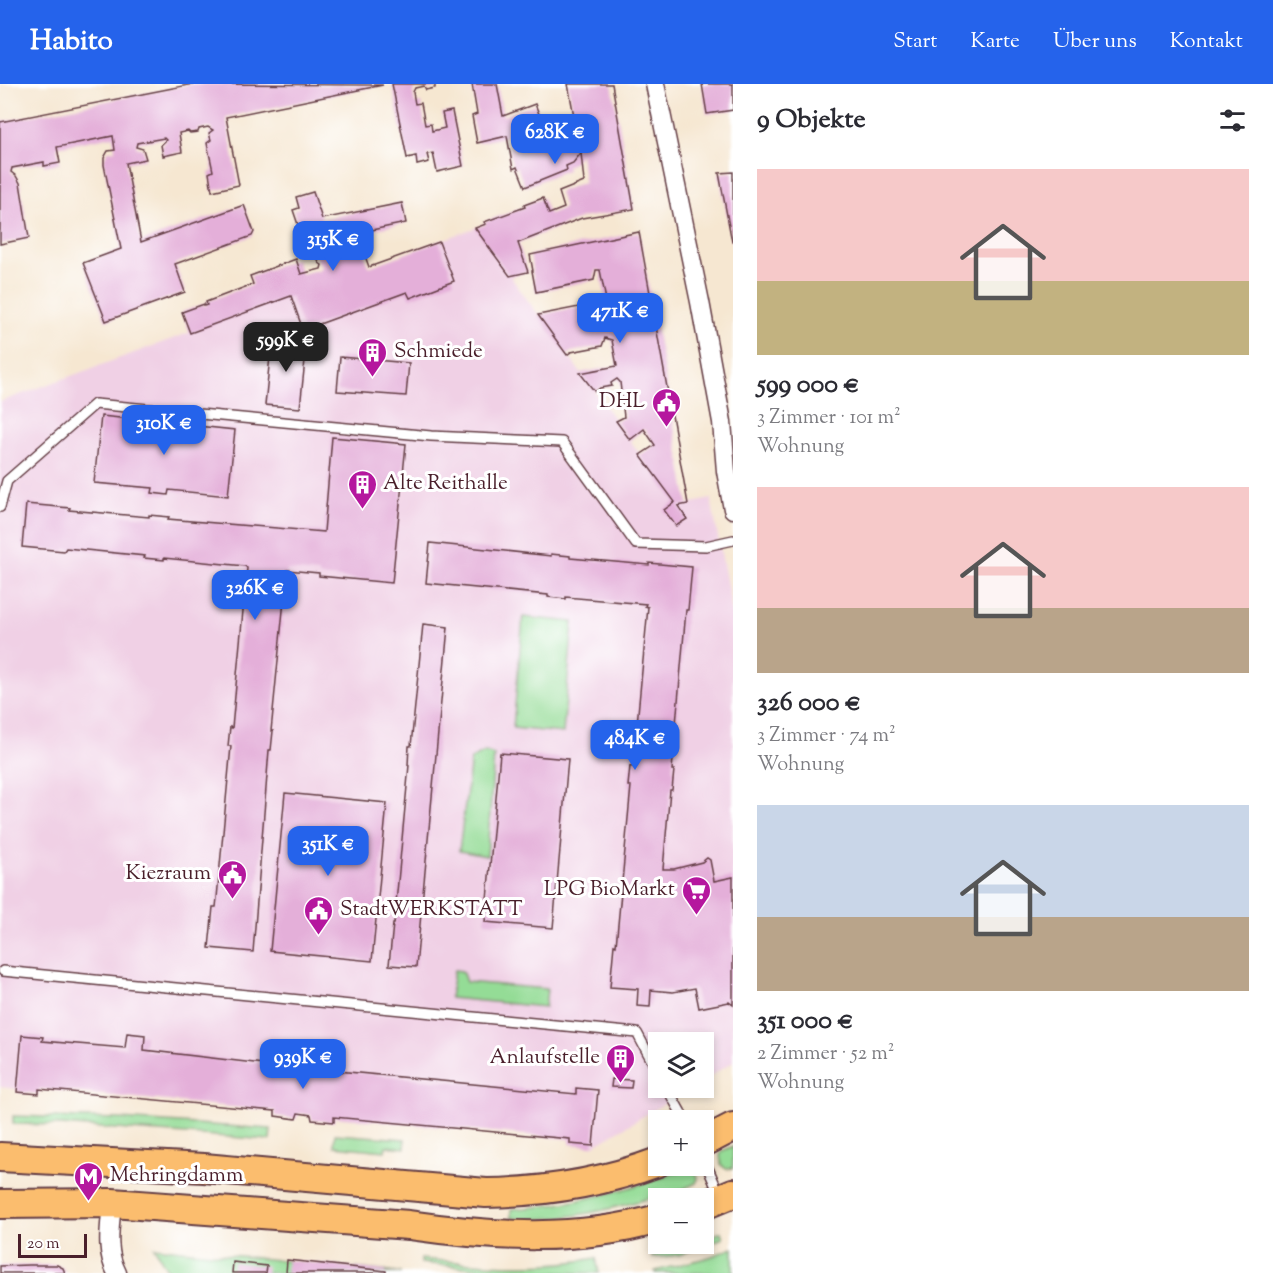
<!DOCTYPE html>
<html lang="de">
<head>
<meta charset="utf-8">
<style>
  :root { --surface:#fff; --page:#f7f7f7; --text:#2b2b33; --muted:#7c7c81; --accent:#2563eb }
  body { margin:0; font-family:"Sorts Mill Goudy",serif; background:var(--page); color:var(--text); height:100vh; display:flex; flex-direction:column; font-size:22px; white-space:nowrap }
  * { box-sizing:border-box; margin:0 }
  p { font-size:20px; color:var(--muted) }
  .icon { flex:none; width:33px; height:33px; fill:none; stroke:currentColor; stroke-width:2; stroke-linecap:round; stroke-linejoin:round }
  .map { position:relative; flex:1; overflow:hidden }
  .panel { display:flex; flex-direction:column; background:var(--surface); width:540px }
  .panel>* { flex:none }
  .buttons { position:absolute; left:648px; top:948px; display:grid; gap:12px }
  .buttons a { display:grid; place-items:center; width:66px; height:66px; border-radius:0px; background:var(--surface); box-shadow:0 3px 9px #0003; font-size:30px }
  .scale { position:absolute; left:18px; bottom:15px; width:69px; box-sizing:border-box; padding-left:6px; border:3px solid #4a1f2b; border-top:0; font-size:16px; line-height:21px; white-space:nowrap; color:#4a1f2b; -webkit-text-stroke:4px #fff; paint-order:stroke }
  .price { position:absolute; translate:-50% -51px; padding:0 14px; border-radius:12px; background:var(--accent); color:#fff; font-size:20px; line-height:39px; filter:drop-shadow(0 2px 3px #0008) }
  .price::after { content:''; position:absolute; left:50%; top:36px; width:18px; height:14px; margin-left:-9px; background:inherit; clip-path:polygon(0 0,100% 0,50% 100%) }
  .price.selected { background:#222; color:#fff }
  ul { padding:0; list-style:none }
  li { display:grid; align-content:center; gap:12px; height:318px; padding:0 24px }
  li span { display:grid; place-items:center; height:186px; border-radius:0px; color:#555 }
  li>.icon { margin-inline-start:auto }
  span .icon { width:108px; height:108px; fill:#fffc; stroke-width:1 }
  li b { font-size:26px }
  h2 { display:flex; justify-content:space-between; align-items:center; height:72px; padding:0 24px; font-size:26px }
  header { display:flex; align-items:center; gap:36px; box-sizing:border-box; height:84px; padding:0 30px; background:var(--accent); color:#fff }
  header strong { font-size:28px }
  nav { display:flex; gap:33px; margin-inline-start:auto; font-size:21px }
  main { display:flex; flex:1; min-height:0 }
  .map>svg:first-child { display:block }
</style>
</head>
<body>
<header>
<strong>Habito</strong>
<nav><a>Start</a><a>Karte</a><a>Über uns</a><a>Kontakt</a></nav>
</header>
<main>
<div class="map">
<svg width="733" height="1189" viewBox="0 0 733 1189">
  <rect width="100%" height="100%" fill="#fff"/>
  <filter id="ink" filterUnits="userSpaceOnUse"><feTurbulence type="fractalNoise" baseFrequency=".0167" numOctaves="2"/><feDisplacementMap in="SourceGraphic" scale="12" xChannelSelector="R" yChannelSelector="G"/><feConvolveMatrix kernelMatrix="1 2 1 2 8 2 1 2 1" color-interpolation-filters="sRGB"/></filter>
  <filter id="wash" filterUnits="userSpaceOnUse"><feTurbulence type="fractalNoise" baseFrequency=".008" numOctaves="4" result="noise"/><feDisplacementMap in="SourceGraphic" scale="24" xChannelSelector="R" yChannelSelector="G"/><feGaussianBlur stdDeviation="1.35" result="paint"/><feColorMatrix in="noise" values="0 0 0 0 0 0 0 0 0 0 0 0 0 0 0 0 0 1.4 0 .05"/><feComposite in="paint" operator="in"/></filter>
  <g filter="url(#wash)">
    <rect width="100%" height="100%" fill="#f6e7d1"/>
    <!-- built -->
    <path fill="#f0d0e5" d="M475 144 675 418 678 422 711 415 733 533V978L704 996V958H658V1004H691L593 1062 570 1060V1055L335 1033 334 1038 312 1036 311 1031 305 1030H299L296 1035 275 1032V1027L40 1005 39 1010 17 1008V1005L0 1003V318Z"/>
    <!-- green -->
    <g fill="#94dc96" stroke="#6f7e60" stroke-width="1.5">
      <path d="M523 533 573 538 563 649 513 644Z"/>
      <path d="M485 668 494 671 487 772 459 767 471 675Z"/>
      <path d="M454 886 462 887 466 898 547 905 545 923 450 914Z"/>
      <path d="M13 1032 120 1035 271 1045 270 1056 60 1041 13 1040Z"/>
      <path d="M335 1050 405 1055V1064L386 1062 385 1067 334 1062Z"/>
      <path d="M733 1062V1084L726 1085 721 1081 720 1071 722 1067Z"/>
      <path d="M689 1084 694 1086 698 1095 696 1099C679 1108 661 1112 643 1116 601 1128 555 1138 511 1134V1125C573 1122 630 1105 689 1084Z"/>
      <path d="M721 1148 723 1154 679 1171 653 1174 652 1165 688 1160H704V1155Z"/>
      <path d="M154 1163 402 1189H169Z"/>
      <path d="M733 1164V1189H655V1187L709 1173Z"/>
      <path d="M596 1174 599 1189H523L421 1179V1175C480 1180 537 1186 596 1174Z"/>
    </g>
    <g id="blocks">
      <!-- building -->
      <g fill="#e4afd9">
        <path d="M193 0 383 1 226 33 239 101 212 107 209 89 213 87 207 59 211 56 209 49 213 46 208 43 199 45 198 48 190 49 188 47 179 49 182 68 163 72 161 61 166 56 164 54 137 59 136 63 143 65 146 75 126 79 141 158 244 121 254 148 252 152 175 180 185 208 106 237 83 179 121 165 104 81V74L108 67 115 66 113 52 57 63 60 79 44 82V78L12 84 11 88 16 92 20 99 29 154 0 160V38Z"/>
        <path d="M392 0H435V4L426 6 424 2 415 4 413 8 415 20 421 19 425 41 431 40 432 47 445 44 442 29 452 27 463 82 437 88 433 69 427 70 429 78 417 81 416 72 407 74Z"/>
        <path d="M472 0H497L503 32 535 20 541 35 529 41 535 56 568 43 572 46 576 43 568 0H612L634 125 582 134 518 159 528 188 510 192 475 144 486 140 484 138 525 123 524 121 543 114 549 130 564 124 559 108 584 98 581 69 573 79 566 82 567 86 525 103 517 83 513 85 507 52 477 59 472 32 477 30Z"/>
        <path d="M702 0H733V26L707 30Z"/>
        <path d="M733 88V158H732L719 89Z"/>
        <path d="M313 108 322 135 402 119 406 139 367 147 360 158 369 183 439 158 454 197 410 214 407 208 303 246 291 212 190 249 182 228 204 220V222L207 221 206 218 253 200 250 192 296 175 301 190 321 185 322 181 319 179 314 166 306 164 293 126 299 124 296 113Z"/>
        <path d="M639 148 688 420 678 422 687 435 676 442 664 426 675 418 640 371 655 361 644 345 630 356 616 337 624 333 620 298 617 295 611 299 612 302 600 304 595 308 580 289 617 282 612 256 605 254 602 262 571 268 567 271 538 231 599 219 604 227 608 226 600 186H596L594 196 536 208 532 187H533L530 171Z"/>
        <path d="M272 253 307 257 300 324 265 321Z"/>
        <path d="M340 273 409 279 406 312 337 307Z"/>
        <path d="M101 332 235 346 228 412 169 406 168 411 152 409 153 404 94 399Z"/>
        <path d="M332 353 406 360 392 499 319 492V489L287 486 271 647H273L271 666H269L253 868 209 864 213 823H216L217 814 231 662H228L230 643 232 644 247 484 245 482 164 474V476L144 474 145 472 66 464 64 467 22 463 26 420 70 424 69 426 149 433V431L169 433 168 435 324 448Z"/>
        <path d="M430 459 551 472V470L570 472V474L649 481V479L692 483 688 526H686L672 686H674L672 706H670L663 785H674L702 778 707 774 710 776 714 797 733 793V921L729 918 699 924 695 904 673 908 651 906 650 923 637 922 638 905 610 903 614 861 616 862 631 702H628L630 682 633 683 648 523 645 522 646 520 566 513V515L548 513V511L426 499Z"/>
        <path d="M423 540 448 543 416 883 389 881 393 840H394L409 681H408L409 662H411Z"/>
        <path d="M500 669 568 675 553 844 485 838Z"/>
        <path d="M285 709 387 719 372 877 270 867Z"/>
        <path d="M127 949 145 951 144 966 280 982V976L299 978 300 966 321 968 320 980 339 982 338 987 576 1010V1004L598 1006 593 1062 570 1060V1055L334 1033V1038L312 1036 311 1031 305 1030 298 1029 296 1035 275 1032V1027L39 1005V1010L17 1008 22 951 43 953 42 957 125 964Z"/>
        <path d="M612 995 632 996 631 1004 611 1003Z"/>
        <path d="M287 1176 386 1187V1189H286Z"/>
        <path d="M233 1178 267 1182 266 1189H232Z"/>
        <path d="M29 1181H57L63 1184 65 1189H0V1182Z"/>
      </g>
    </g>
  </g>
  <g filter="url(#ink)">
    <use href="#blocks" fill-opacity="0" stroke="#643d44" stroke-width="1.5"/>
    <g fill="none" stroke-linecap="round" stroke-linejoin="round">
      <defs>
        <g id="service">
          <path d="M0 423 7 397 95 320 431 352 562 358 636 460 706 462 733 456"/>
          <path d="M3 887 637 949 658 988"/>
          <path d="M667 1004 685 1036"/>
          <path d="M704 1075 720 1112"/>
        </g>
        <g id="minor">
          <path d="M655 0 700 218 722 338 726 387 733 425"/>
          <path d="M112 1119C110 1144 105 1166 117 1189"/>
        </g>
        <g id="primary">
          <path d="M704 1058 733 1043"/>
          <path d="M0 1073 204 1084 486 1109C546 1108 602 1099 658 1078"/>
          <path d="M0 1120 112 1119 409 1141C492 1153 578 1158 658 1135"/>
          <path d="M704 1121 733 1109"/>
        </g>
      </defs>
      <!-- service casing -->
      <use href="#service" stroke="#643d44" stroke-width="12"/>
      <!-- minor casing -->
      <use href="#minor" stroke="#643d44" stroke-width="21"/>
      <!-- primary casing -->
      <use href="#primary" stroke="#643d44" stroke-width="32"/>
      <!-- service -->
      <use href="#service" stroke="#fff" stroke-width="9"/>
      <!-- minor -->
      <use href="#minor" stroke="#fff" stroke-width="18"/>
      <!-- primary -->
      <use href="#primary" stroke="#fbbd6e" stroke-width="28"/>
    </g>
  </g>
  <!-- icons -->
  <defs>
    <symbol id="building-pin" viewBox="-11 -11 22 30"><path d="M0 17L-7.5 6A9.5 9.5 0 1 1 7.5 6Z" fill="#b5179e" stroke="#fff"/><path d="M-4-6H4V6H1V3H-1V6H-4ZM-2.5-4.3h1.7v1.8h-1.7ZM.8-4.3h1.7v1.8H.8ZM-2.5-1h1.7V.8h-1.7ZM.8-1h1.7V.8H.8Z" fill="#fff"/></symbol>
    <symbol id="civic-pin" viewBox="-11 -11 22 30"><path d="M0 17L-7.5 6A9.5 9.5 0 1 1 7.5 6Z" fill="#b5179e" stroke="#fff"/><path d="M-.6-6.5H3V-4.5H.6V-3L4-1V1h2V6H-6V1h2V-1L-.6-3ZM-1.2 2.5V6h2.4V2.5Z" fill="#fff"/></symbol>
    <symbol id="supermarket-pin" viewBox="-11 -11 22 30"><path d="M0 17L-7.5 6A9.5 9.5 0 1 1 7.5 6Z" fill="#b5179e" stroke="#fff"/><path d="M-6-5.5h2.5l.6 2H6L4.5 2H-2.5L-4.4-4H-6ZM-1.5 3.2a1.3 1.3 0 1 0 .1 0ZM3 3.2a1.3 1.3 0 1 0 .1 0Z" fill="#fff"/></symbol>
    <symbol id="metro-pin" viewBox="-11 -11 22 30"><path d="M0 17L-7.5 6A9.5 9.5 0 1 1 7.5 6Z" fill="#b5179e" stroke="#fff"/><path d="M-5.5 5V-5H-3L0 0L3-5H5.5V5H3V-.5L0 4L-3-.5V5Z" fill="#fff"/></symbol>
  </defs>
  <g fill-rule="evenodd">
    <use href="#building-pin" x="356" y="252" width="33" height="45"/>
    <use href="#civic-pin" x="650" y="302" width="33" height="45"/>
    <use href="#building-pin" x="346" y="384" width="33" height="45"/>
    <use href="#civic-pin" x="216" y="774" width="33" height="45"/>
    <use href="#supermarket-pin" x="680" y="790" width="33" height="45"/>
    <use href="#civic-pin" x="302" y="810" width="33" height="45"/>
    <use href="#building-pin" x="604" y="958" width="33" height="45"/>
    <use href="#metro-pin" x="72" y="1076" width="33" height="45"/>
  </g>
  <g text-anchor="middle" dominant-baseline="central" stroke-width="6" stroke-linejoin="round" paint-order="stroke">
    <!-- poi labels -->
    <g font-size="21" fill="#4a1f2b" stroke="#fff" text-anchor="start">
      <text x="394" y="268">Schmiede</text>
      <text x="645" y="318" text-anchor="end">DHL</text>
      <text x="383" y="400">Alte Reithalle</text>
      <text x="211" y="790" text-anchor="end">Kiezraum</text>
      <text x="675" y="806" text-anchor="end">LPG BioMarkt</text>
      <text x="340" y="826">StadtWERKSTATT</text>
      <text x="600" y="974" text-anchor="end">Anlaufstelle</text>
      <text x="110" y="1092">Mehringdamm</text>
    </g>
  </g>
</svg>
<div class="buttons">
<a><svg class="icon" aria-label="layers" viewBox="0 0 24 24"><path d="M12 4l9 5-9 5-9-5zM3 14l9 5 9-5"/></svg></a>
<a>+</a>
<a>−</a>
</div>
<div class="scale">20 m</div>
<b class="price" style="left:555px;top:81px">628K €</b>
<b class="price" style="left:333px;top:188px">315K €</b>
<b class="price" style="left:620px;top:260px">471K €</b>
<b class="price selected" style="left:286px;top:289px">599K €</b>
<b class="price" style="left:164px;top:372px">310K €</b>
<b class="price" style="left:255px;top:537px">326K €</b>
<b class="price" style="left:635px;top:687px">484K €</b>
<b class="price" style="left:328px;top:793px">351K €</b>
<b class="price" style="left:303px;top:1006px">939K €</b>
</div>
<section class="panel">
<h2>9 Objekte<svg class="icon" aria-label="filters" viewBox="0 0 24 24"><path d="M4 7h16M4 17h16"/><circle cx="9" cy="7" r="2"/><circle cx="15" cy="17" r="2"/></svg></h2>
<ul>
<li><span style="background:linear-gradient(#f6c9c9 60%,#c2b280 0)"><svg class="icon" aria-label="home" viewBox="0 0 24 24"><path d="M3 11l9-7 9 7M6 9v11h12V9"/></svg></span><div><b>599 000 €</b><p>3 Zimmer · 101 m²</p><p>Wohnung</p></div></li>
<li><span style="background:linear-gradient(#f6c9c9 65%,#b9a48a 0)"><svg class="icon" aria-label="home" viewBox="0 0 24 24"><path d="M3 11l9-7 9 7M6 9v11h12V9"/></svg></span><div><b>326 000 €</b><p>3 Zimmer · 74 m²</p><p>Wohnung</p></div></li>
<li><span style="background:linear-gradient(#c9d6e8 60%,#b9a48a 0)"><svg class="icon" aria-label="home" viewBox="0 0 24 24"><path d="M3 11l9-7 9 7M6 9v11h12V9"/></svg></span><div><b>351 000 €</b><p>2 Zimmer · 52 m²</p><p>Wohnung</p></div></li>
</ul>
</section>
</main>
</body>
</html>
